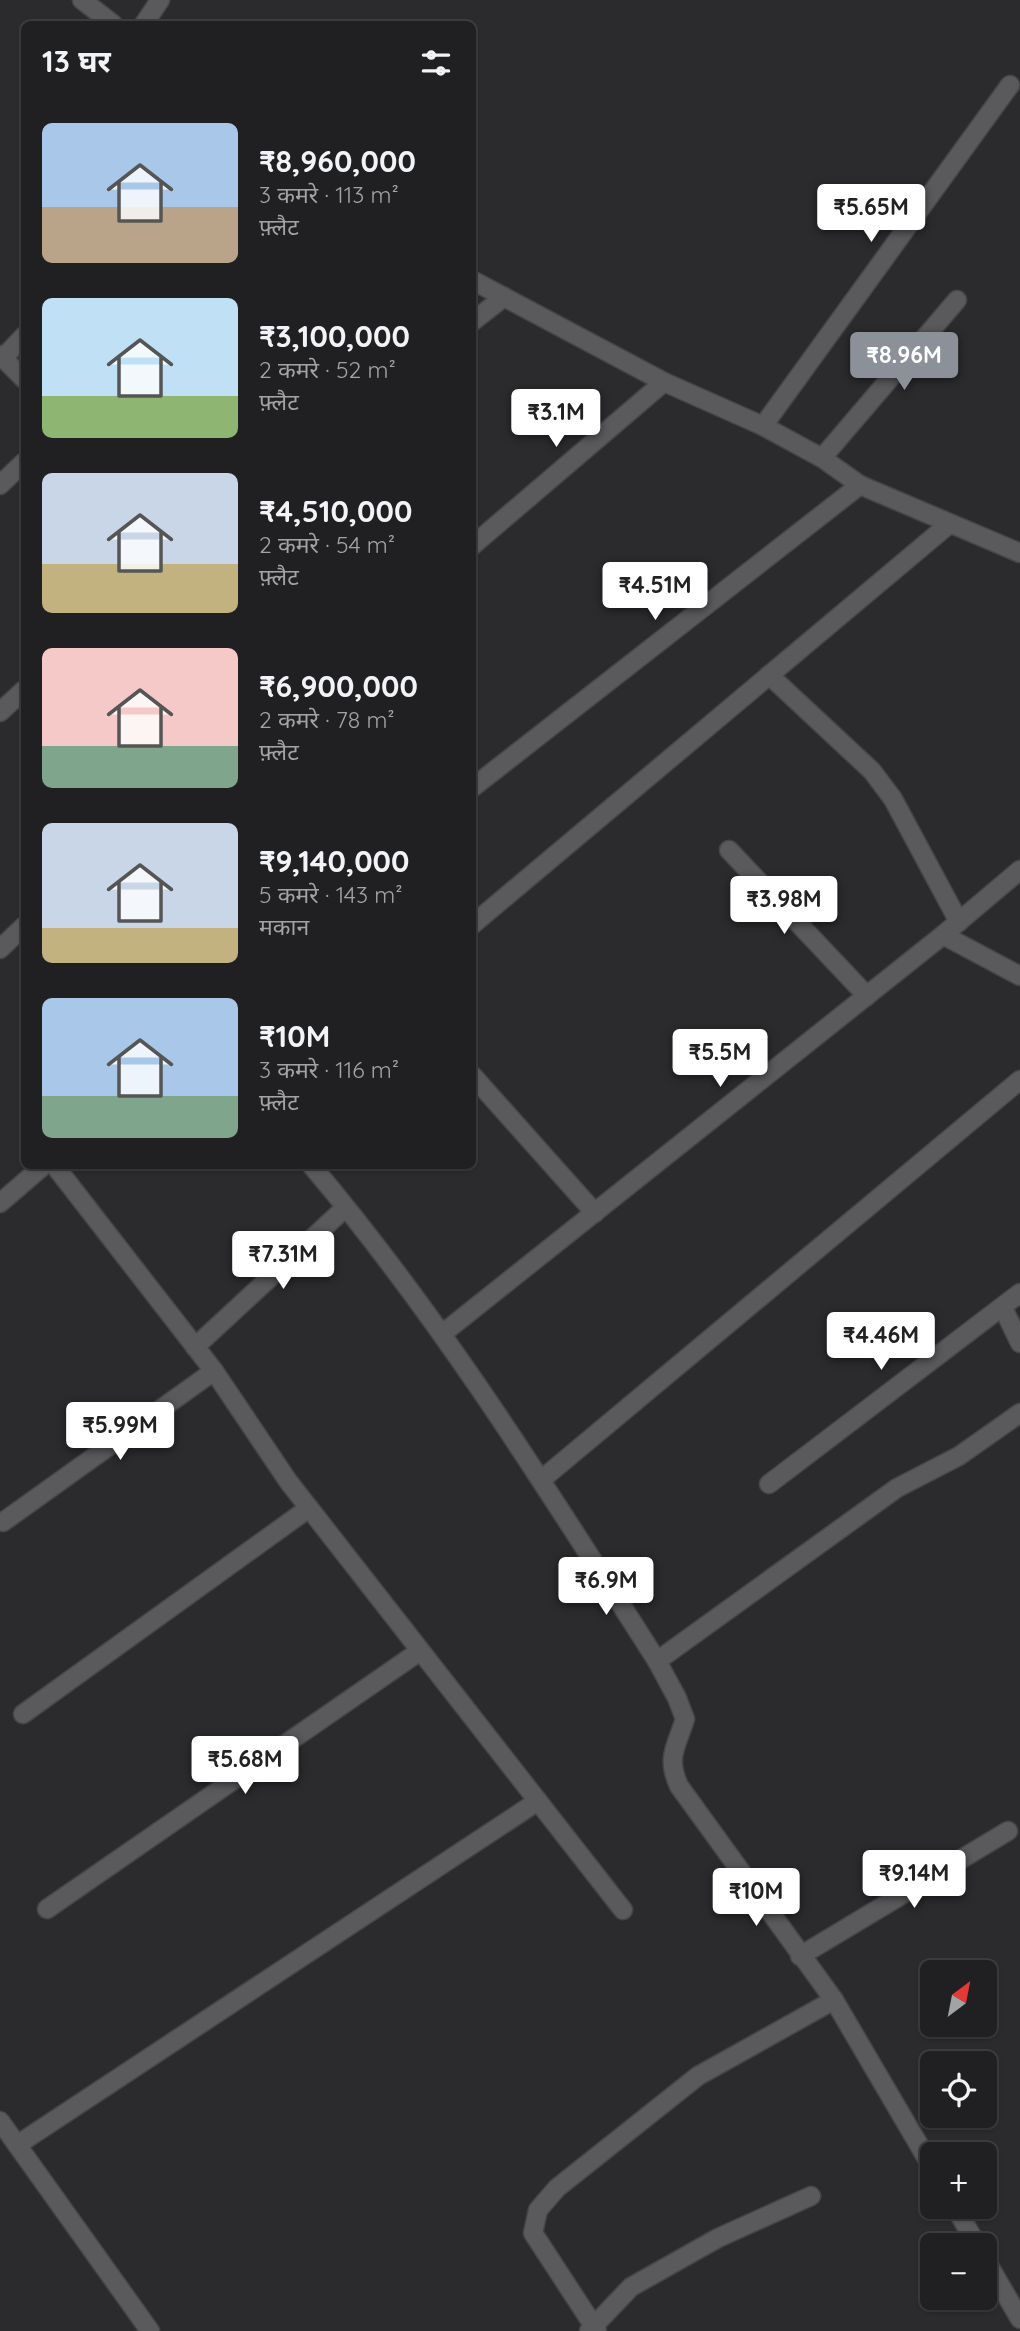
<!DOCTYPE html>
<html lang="hi">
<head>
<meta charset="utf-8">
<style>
  :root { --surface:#202022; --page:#28282a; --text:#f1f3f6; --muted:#a2a3a5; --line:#3d3e40; --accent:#8c9099 }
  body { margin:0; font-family:Quicksand,"Noto Sans Devanagari",sans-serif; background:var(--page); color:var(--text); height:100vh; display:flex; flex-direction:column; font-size:26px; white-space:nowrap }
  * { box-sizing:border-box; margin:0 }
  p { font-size:23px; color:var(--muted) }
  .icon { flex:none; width:38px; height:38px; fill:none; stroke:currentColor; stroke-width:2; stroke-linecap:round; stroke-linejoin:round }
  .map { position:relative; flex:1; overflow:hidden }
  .sheet { position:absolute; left:21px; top:21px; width:455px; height:1148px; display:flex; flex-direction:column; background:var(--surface); border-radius:10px; box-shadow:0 2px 5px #0004,0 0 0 2px var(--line) }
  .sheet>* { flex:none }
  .needle { width:46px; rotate:32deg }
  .controls { position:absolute; left:920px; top:1960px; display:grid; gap:14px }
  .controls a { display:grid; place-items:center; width:77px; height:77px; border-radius:10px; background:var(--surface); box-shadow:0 2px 5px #0004,0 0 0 2px var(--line); font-size:35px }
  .price { position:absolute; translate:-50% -60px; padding:0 16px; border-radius:7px; background:#fff; color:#222; font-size:23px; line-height:46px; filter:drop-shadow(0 2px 4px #0008) }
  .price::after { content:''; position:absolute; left:50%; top:42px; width:21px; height:16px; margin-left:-10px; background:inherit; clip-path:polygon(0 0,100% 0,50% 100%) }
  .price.on { background:var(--accent); color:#fff }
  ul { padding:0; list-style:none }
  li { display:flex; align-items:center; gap:21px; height:175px; padding:0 21px }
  li span { display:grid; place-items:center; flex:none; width:196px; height:140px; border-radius:10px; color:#555 }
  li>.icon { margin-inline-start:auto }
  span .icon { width:84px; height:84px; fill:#fffc; stroke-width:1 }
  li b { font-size:30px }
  h2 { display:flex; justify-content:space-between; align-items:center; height:84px; padding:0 21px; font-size:30px }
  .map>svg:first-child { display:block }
</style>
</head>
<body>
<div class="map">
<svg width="1020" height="2331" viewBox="0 0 1020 2331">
  <rect width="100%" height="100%" fill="#2b2a2d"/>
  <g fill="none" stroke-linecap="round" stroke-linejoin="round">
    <defs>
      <g id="minor">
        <path d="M82 0 113 24"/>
        <path d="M144 24 160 0"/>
        <path d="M472 280 664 382 763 426 822 458 860 485 1020 553"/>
        <path d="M472 322 504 297"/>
        <path d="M0 355 24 379"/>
        <path d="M3 358 24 336"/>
        <path d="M763 426 1010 85"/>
        <path d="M822 458 957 300"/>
        <path d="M0 485 24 462"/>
        <path d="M472 546 664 382"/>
        <path d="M769 675 872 771 893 799 959 922"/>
        <path d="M0 712 24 690"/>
        <path d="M472 788 860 485"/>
        <path d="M729 850 867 996"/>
        <path d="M472 925 948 525"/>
        <path d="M943 935 1020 976"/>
        <path d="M0 949 24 926"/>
        <path d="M472 1075 595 1213"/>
        <path d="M55 1166 214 1371 288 1481 623 1910"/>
        <path d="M312 1166C442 1320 549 1492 657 1661L897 1488 959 1456 1020 1413"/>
        <path d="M0 1203 43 1166"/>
        <path d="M1003 1308 1020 1343"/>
        <path d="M442 1334 943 935 1020 870"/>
        <path d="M195 1347 345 1208"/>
        <path d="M541 1480 1020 1080"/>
        <path d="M769 1484 1020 1293"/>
        <path d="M3 1522 214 1371"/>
        <path d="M657 1661 677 1698 685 1719C676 1748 666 1757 679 1786L834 2000 933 2169"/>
        <path d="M23 1714 309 1508"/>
        <path d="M47 1909 420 1651"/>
        <path d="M800 1956 1008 1831"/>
        <path d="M0 2121 150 2331"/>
        <path d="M17 2145 538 1801"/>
        <path d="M955 2207 977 2245"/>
        <path d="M985 2259 1020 2319"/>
        <path d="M589 2331 631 2287 718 2238 811 2196"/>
        <path d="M597 2331 533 2233 538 2210 557 2188 698 2076 834 2000"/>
      </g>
    </defs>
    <!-- minor casing -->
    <use href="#minor" stroke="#454547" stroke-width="21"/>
    <!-- minor -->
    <use href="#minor" stroke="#5a595c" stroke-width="18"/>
  </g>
</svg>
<div class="controls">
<a><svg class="needle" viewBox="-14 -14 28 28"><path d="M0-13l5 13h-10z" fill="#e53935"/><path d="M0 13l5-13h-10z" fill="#a2a3a5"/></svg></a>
<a><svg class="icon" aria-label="locate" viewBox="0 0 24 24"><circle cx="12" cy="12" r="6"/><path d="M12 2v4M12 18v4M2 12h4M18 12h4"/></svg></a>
<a>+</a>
<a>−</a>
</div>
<b class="price" style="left:871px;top:244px">₹5.65M</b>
<b class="price on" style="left:904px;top:392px">₹8.96M</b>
<b class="price" style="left:556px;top:449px">₹3.1M</b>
<b class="price" style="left:655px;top:622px">₹4.51M</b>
<b class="price" style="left:784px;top:936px">₹3.98M</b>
<b class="price" style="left:720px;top:1089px">₹5.5M</b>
<b class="price" style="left:283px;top:1291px">₹7.31M</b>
<b class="price" style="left:881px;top:1372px">₹4.46M</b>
<b class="price" style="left:120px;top:1462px">₹5.99M</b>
<b class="price" style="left:606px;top:1617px">₹6.9M</b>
<b class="price" style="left:245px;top:1796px">₹5.68M</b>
<b class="price" style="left:914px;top:1910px">₹9.14M</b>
<b class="price" style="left:756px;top:1928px">₹10M</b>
<section class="sheet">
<h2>13 घर<svg class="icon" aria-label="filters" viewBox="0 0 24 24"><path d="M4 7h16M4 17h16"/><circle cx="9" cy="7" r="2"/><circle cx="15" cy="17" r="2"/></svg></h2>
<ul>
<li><span style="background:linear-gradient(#a9c7e8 60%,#b9a48a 0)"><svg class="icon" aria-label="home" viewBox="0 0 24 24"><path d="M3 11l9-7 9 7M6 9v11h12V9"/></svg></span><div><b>₹8,960,000</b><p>3 कमरे · 113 m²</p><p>फ़्लैट</p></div></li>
<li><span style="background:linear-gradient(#bfe0f5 70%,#8fb573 0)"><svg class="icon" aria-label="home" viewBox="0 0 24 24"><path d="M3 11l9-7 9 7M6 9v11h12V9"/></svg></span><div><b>₹3,100,000</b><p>2 कमरे · 52 m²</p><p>फ़्लैट</p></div></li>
<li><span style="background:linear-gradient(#c9d6e8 65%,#c2b280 0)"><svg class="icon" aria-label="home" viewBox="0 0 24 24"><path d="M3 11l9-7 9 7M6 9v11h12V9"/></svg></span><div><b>₹4,510,000</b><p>2 कमरे · 54 m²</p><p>फ़्लैट</p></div></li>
<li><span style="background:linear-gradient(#f6c9c9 70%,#7fa58c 0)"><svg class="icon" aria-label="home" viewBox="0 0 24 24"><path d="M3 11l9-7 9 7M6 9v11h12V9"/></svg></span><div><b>₹6,900,000</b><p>2 कमरे · 78 m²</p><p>फ़्लैट</p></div></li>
<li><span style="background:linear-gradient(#c9d6e8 75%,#c2b280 0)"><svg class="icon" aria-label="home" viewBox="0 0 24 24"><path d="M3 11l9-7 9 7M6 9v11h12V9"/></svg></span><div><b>₹9,140,000</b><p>5 कमरे · 143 m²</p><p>मकान</p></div></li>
<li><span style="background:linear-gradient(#a9c7e8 70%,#7fa58c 0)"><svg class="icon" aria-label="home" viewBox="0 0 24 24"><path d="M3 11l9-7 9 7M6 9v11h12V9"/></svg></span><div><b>₹10M</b><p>3 कमरे · 116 m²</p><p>फ़्लैट</p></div></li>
</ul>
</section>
</div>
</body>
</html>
